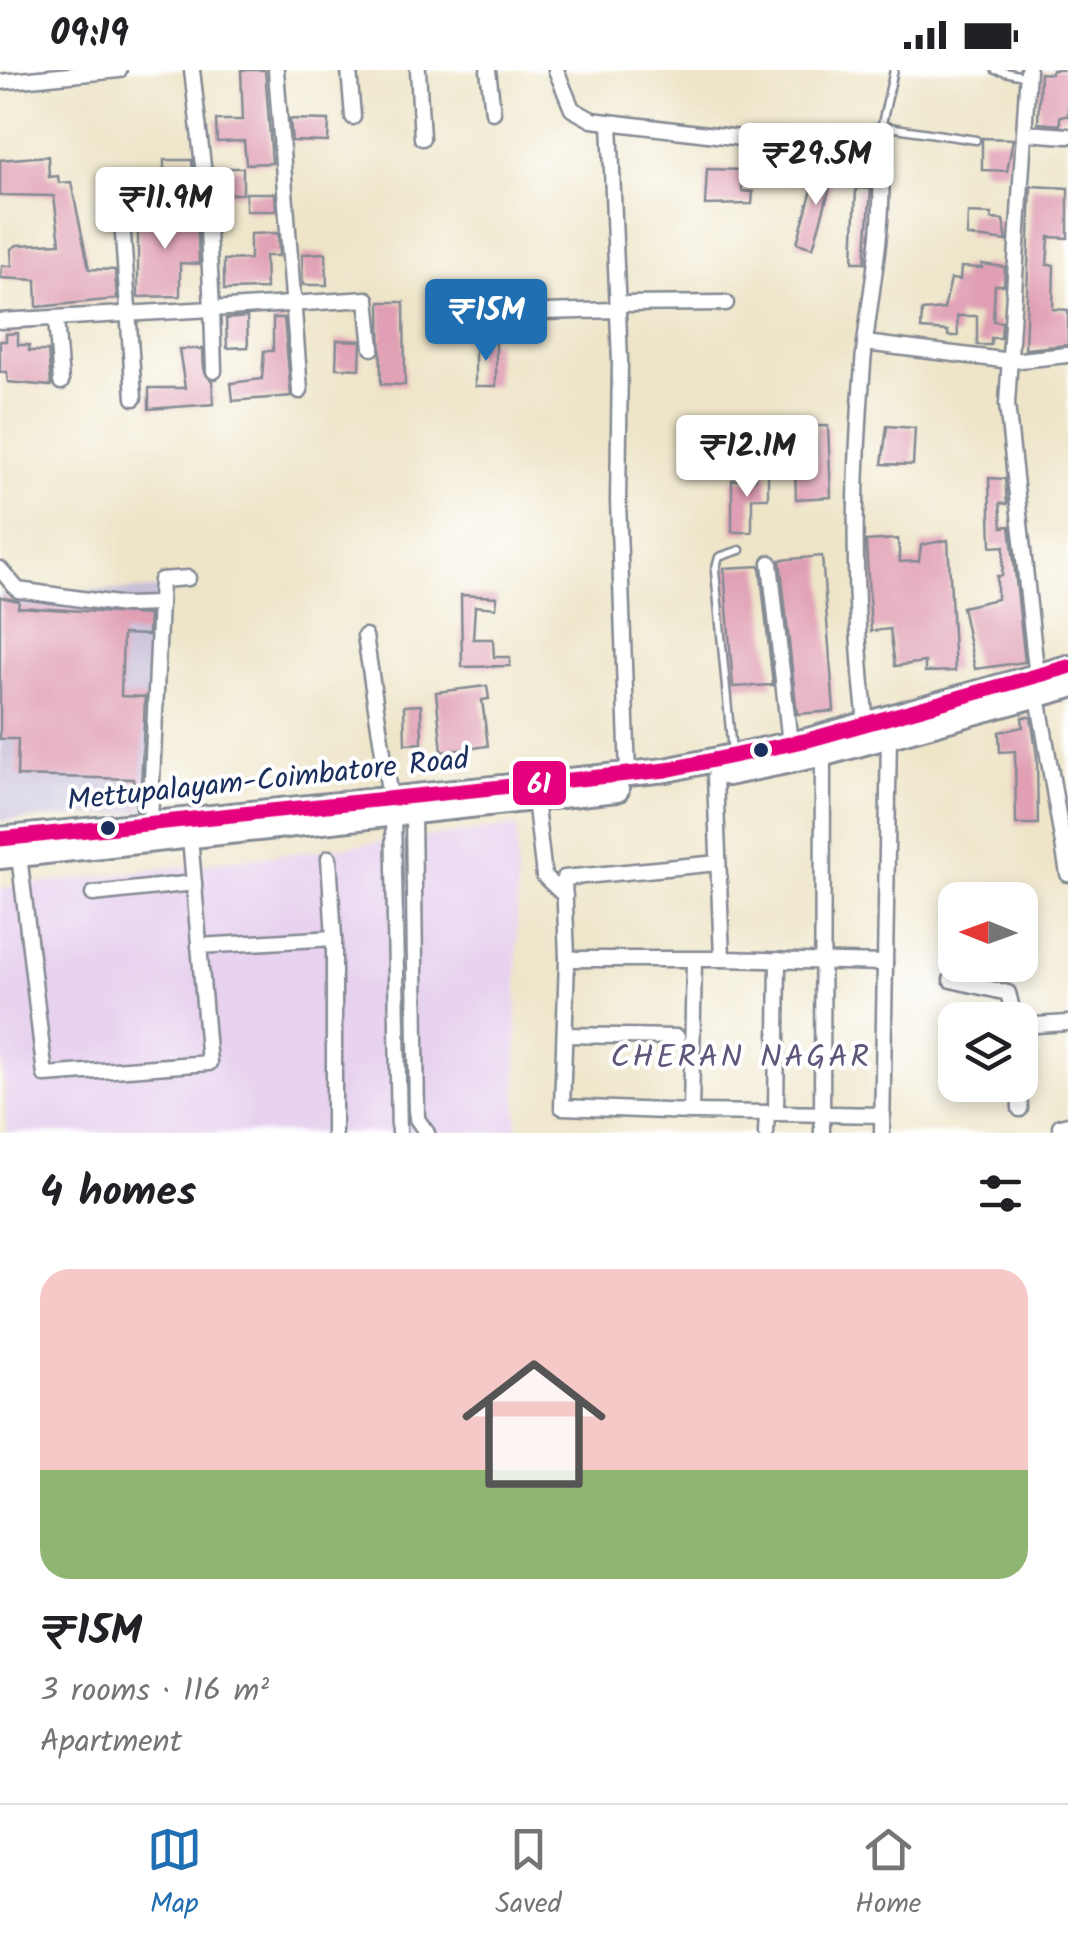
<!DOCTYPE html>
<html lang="en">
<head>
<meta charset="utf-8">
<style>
  :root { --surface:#fff; --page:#f2f2f2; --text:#202124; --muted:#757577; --line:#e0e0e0; --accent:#1f6fb2 }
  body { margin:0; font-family:Kalam,sans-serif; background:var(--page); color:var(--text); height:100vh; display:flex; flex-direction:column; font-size:38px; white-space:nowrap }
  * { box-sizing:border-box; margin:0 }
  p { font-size:32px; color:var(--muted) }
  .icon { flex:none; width:55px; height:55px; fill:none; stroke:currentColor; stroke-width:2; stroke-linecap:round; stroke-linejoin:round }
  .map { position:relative; height:1063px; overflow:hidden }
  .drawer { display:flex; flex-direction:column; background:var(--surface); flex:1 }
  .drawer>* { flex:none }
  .needle { width:65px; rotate:271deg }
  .controls { position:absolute; left:938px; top:812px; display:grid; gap:20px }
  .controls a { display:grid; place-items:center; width:100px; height:100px; border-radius:20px; background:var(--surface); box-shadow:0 5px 15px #0003; font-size:50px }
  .price { position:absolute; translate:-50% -85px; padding:0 22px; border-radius:10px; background:#fff; color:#222; font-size:32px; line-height:65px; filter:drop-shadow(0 2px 5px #0008) }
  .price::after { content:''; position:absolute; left:50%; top:60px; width:30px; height:22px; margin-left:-15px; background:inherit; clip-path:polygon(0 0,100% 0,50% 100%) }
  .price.active { background:var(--accent); color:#fff }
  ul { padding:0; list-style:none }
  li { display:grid; align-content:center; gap:20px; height:530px; padding:0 40px }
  li span { display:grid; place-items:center; height:310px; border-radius:30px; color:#555 }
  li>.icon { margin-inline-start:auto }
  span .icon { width:180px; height:180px; fill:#fffc; stroke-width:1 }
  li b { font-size:42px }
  h2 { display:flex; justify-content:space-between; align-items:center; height:120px; padding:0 40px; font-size:42px }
  .status { display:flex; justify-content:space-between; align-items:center; height:70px; padding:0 50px; background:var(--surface); direction:ltr }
  .status svg { height:28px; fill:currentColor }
  .dock { display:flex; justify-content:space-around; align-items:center; height:140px; border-top:2px solid var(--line); background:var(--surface); font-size:28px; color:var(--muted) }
  .dock a { display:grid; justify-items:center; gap:5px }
  .dock .active { color:var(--accent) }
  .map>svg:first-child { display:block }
</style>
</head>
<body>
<div class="status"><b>09:19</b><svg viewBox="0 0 49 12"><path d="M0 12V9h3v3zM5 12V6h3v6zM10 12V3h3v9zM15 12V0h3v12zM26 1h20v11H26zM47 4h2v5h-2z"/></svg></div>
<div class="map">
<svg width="1068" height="1063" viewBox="0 0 1068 1063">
  <rect width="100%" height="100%" fill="#fff"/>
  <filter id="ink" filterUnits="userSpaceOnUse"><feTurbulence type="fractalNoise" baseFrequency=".01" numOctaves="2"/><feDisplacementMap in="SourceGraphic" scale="20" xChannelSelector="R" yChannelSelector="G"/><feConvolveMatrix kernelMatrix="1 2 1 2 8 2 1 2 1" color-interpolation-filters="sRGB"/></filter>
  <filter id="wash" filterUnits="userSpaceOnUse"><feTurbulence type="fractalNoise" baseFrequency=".0048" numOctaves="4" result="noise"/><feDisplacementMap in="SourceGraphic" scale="40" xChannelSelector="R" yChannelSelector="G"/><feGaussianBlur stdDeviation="2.25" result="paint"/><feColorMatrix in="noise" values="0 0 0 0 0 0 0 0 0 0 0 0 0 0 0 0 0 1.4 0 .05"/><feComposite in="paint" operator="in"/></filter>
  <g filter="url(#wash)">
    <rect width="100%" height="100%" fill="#eee5c8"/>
    <!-- built -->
    <path fill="#e7d2ef" d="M517 756V1063H7L0 951V818Z"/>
    <!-- industrial -->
    <path fill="#c8bfd8" d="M160 519 145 743 0 751V523Z"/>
    <g id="blocks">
      <!-- building -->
      <g fill="#e09fb4">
        <path d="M241 0H265L272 93 246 94 244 71 217 72 216 50H243Z"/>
        <path d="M1052 0H1068V46H1060V55L1038 53 1040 3 1051 4Z"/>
        <path d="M290 49 329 50 328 72 292 71Z"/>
        <path d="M982 68 1013 69 1007 101 982 100Z"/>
        <path d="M48 86 49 107 58 106 59 113 71 112 89 199 115 200 117 229 37 237 36 210 1 208 2 196H12L11 179 17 175 60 173 54 126 0 125V90Z"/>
        <path d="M164 90H192L194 114H146V104L164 103Z"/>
        <path d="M214 98H243V124H217Z"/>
        <path d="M818 98 834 103 813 178 797 173Z"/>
        <path d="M707 99 742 100V121L753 122 752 134 705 135Z"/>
        <path d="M1031 116 1068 118V168L1049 167 1047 195H1054L1053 239 1068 240V275L1025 279Z"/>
        <path d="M856 118 871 119 865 192H853Z"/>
        <path d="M246 123H275L276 141H246Z"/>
        <path d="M138 143 197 146 199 194 180 193V226L138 227Z"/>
        <path d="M968 143 992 144 991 149 1003 150 1007 171 967 166Z"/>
        <path d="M278 163 279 186H265L266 219 224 220V190L250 189V164Z"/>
        <path d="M326 183 327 215H303L302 184Z"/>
        <path d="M982 194 1005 197 1004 215H995L993 251 1002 252 1001 268H991V275H977V246H957L958 266H948V261L921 259 922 241 944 239 951 209 960 210 961 197 982 198Z"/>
        <path d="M380 232H404L405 315 381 314Z"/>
        <path d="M247 247 248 277 227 278 226 249Z"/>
        <path d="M273 248H284L291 326 233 331 231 313 262 309 264 281H273Z"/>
        <path d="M18 263V275H29V281H48L51 316 8 312 7 302H0V271H6V264Z"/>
        <path d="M337 270 361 271 360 299 336 298Z"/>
        <rect x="475" y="271" width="21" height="45"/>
        <path d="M179 279H203L204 302 212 311 214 334 149 339V318H185Z"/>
        <path d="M816 356H828L831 427 796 429 795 397 811 396V388H816Z"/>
        <path d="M887 356 915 358 913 395 882 394Z"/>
        <path d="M755 401H768V428H752V462H732V410H755Z"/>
        <path d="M989 408 1005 409 1007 434 1000 433 1002 457 1010 456 1025 592 975 599 962 537 997 529V506H1002L1004 476 991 477Z"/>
        <path d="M898 469 900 492 919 491 921 475 948 470 955 601 925 602V592L895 596 890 559 871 561 866 471Z"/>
        <path d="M822 486 834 641 797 644 780 490Z"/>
        <path d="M760 496 773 615 733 617 724 498Z"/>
        <path d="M461 525 497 527 496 538 475 536 473 569H493L494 587H510V596L462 597Z"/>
        <path d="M0 527 19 531 18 537 149 545 148 565 123 564 121 626 145 627 140 739H136L133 709 17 706 18 669H0Z"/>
        <path d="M487 616 489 629 482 630 488 676 442 682 436 622Z"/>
        <path d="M421 635 422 673 405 674 404 636Z"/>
        <path d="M1022 647H1031L1037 687 1038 754H1016L1015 681 1000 682 999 662 1023 657Z"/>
      </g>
    </g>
  </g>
  <g filter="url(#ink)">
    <use href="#blocks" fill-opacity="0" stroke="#848a93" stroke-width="2.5"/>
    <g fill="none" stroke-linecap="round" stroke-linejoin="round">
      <defs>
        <g id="service">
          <path d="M995 0 1028 7"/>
          <path d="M882 56 976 70"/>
          <path d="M873 94 894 0"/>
          <path d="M732 682 715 501 719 487 740 480"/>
        </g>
        <g id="minor">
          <path d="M276 0 300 321"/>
          <path d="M349 0 353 47"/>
          <path d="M418 0 422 68"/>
          <path d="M488 0 493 42"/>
          <path d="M556 0 572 39 592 50 790 74 872 95 881 103C884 166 868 231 863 294 853 415 852 534 866 654"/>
          <path d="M1028 0 1007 334 1037 608"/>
          <path d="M0 12 119 0"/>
          <path d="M610 52 620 291 618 431 628 704"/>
          <path d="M1025 63 1068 66"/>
          <path d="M122 150 134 328"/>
          <path d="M618 234 726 233"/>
          <path d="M504 243 618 240"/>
          <path d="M56 248 61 312"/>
          <path d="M0 251 212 239 206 122 192 0"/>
          <path d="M865 273 1011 291 1067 285"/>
          <path d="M214 301 212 239 367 229 372 278"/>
          <path d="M770 493 790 674"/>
          <path d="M0 499 18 520 124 535 160 534"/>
          <path d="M365 566 390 728"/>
          <path d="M1038 626 1068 804"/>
          <path d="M535 729 544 806 565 826"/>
          <path d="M413 743 417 1049 427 1063"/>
          <path d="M393 745 399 1063"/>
          <path d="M150 754 161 510 188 508"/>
          <path d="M19 785 45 1005 209 993 190 767"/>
          <path d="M329 788 334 868V1063"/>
          <path d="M93 824 194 813"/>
          <path d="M199 876 334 868"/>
          <path d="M567 889 564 808 718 793"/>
          <path d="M694 889 691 1042 562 1037 567 889H722L715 706"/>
          <path d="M722 889 885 893"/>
          <path d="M778 890 776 1043 883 1045"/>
          <path d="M951 910 1008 923 1015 950"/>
          <path d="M1020 956 1068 953"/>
          <path d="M953 959H955"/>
          <path d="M565 965 677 967"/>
          <path d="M1019 1015 1020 1039"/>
          <path d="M691 1042 776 1043"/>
          <path d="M766 1063 767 1043"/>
          <path d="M822 1063 823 677"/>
          <path d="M882 1063 889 666"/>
          <path d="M1061 1063 1060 1056 1068 1054"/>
        </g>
        <g id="trunk">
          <path d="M728 704 825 684 1068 617"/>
          <path d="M0 769 666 700 808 670 1068 597"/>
          <path d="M0 787 617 720"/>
        </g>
      </defs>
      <!-- service casing -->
      <use href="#service" stroke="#848a93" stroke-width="11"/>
      <!-- minor casing -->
      <use href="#minor" stroke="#848a93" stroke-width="19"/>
      <!-- trunk casing -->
      <use href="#trunk" stroke="#848a93" stroke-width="28"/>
      <!-- service -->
      <use href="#service" stroke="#fff" stroke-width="6"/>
      <!-- minor -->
      <use href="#minor" stroke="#fff" stroke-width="14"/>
      <!-- trunk -->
      <use href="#trunk" stroke="#fff" stroke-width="22"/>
      <defs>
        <path id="bus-1" d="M0 769 666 700 808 670 1068 597"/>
      </defs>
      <!-- bus-1 casing -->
      <use href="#bus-1" stroke="#fff" stroke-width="22"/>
      <!-- bus-1 -->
      <use href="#bus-1" stroke="#e5007d" stroke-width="15"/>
    </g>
  </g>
  <!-- markers -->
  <g fill="#1b2f5e" stroke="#fff" stroke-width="4">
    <circle cx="761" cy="680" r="9"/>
    <circle cx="108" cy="758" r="9"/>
  </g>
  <g text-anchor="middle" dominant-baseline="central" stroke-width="8" stroke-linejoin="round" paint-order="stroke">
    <!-- street labels -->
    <g font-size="30" fill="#1b2f5e" stroke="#fff">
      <text transform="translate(268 711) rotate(-6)">Mettupalayam-Coimbatore Road</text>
    </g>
    <!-- neighbourhood labels -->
    <g font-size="32" letter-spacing="2.5" fill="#60567c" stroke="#fff">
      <text x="741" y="988">CHERAN NAGAR</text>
    </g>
  </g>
  <rect stroke="#fff" stroke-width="4" x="511" y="689" width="57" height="48" rx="10" fill="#e5007d"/>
  <g font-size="28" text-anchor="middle" font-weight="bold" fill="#fff">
    <text x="539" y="723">61</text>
  </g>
</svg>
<div class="controls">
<a><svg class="needle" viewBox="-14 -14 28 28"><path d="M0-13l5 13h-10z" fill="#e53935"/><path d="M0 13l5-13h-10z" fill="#757577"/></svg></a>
<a><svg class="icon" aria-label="layers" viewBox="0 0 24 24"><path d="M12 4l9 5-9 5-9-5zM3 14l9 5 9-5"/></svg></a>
</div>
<b class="price" style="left:816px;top:138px">₹29.5M</b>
<b class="price" style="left:165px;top:182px">₹11.9M</b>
<b class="price active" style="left:486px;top:294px">₹15M</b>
<b class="price" style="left:747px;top:430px">₹12.1M</b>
</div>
<section class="drawer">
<h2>4 homes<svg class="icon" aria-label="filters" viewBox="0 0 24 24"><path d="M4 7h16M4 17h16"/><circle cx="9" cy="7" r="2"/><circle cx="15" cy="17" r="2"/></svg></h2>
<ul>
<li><span style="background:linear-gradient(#f6c9c9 65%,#8fb573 0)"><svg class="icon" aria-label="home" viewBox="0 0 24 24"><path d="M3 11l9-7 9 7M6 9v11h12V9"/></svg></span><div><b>₹15M</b><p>3 rooms · 116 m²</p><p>Apartment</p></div></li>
</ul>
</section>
<nav class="dock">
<a class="active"><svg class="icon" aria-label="map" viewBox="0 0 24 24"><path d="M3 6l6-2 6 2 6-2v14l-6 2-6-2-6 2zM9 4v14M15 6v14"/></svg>Map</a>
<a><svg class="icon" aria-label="saved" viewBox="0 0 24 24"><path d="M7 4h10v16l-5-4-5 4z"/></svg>Saved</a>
<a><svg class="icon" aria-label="home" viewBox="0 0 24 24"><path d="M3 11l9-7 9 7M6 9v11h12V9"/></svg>Home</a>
</nav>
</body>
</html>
